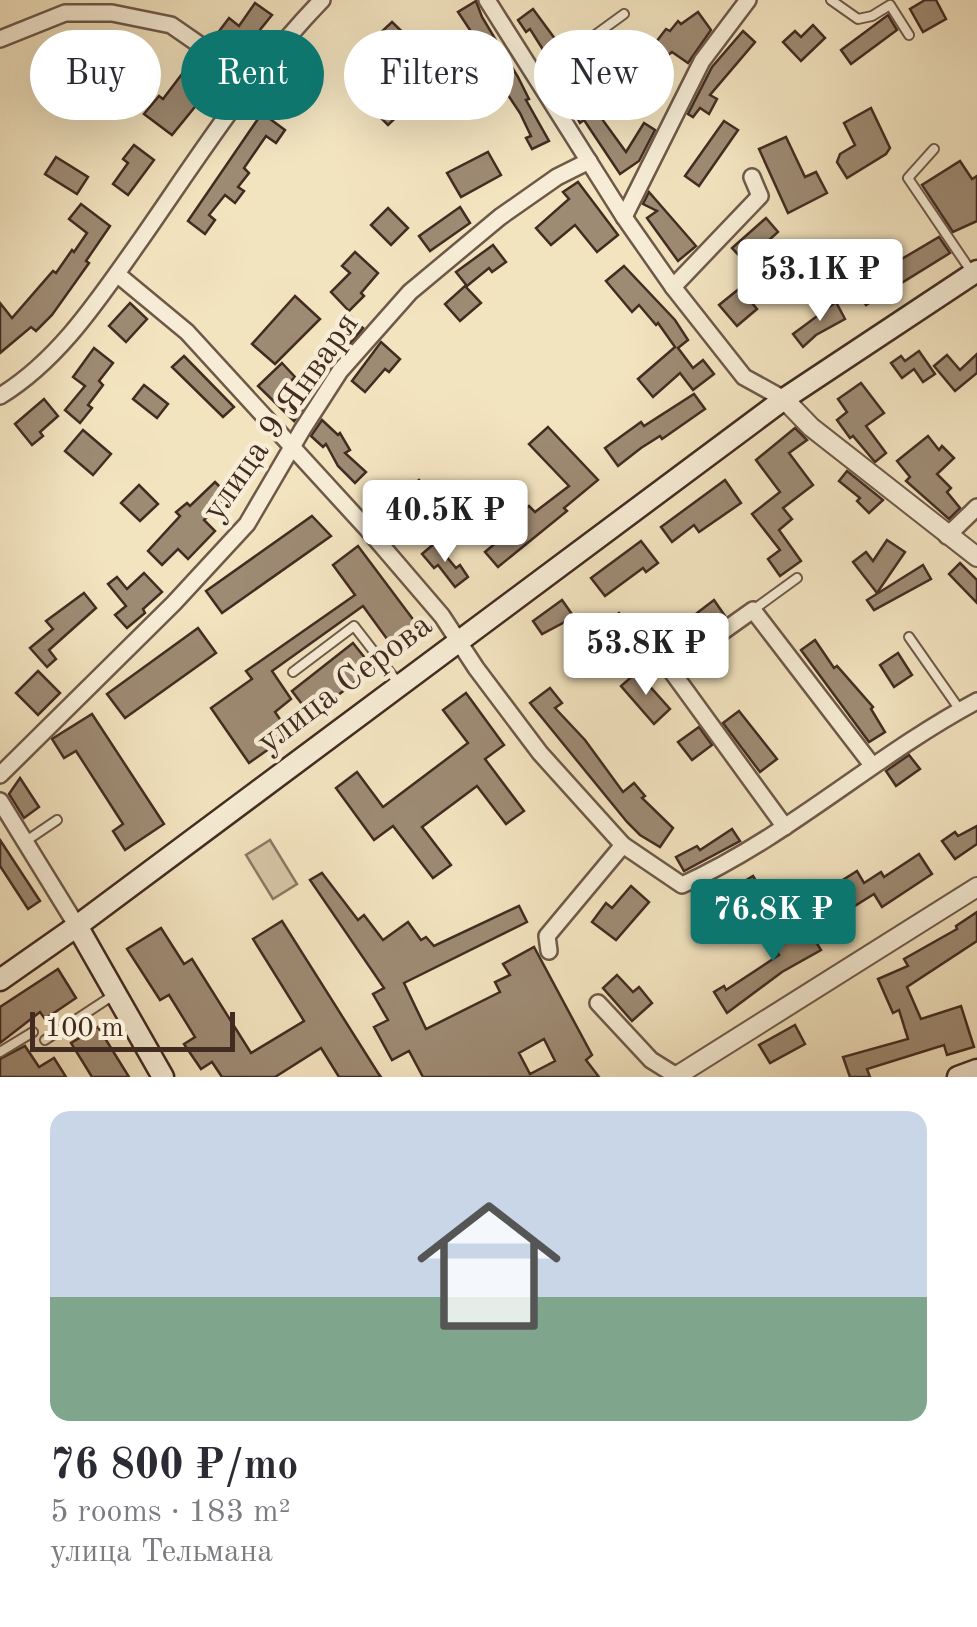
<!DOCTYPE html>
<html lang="en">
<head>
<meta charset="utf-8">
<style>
  :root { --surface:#fff; --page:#f2f2f3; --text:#2b2b33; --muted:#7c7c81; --line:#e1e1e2; --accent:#0f766e }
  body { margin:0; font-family:"Old Standard TT",serif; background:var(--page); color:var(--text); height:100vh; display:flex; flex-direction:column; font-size:38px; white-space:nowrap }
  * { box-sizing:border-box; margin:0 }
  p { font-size:32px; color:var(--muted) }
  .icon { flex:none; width:55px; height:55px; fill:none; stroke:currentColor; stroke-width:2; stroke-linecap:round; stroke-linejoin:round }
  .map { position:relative; height:1077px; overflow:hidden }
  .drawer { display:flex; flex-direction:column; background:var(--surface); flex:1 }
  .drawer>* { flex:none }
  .top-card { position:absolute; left:30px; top:30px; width:918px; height:90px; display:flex; gap:20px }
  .scale { position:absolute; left:30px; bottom:25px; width:205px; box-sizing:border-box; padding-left:10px; border:5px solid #422b21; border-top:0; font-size:28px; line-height:35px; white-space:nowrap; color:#422b21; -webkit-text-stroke:8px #f7edd6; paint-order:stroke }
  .price { position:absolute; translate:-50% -85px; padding:0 22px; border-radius:10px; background:#fff; color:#222; font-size:32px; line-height:65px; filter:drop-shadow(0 2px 5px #0008) }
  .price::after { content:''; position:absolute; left:50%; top:60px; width:30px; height:22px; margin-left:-15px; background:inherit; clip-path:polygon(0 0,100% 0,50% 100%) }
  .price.on { background:var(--accent); color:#fff }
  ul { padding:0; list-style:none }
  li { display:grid; align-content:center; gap:20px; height:530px; padding:0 50px }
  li+li { border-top:2px solid var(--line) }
  li span { display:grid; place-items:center; height:310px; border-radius:20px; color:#555 }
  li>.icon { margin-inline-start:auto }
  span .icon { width:180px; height:180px; fill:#fffc; stroke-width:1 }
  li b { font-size:42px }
  .tag { padding:0 35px; border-radius:45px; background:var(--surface); box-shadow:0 10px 40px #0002; font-size:35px; line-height:90px }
  .tag.on { background:var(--accent); color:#fff }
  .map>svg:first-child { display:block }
</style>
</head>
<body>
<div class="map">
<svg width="977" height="1077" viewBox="0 0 977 1077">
  <rect width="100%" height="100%" fill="#f3e4c0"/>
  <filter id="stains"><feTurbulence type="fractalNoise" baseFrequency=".002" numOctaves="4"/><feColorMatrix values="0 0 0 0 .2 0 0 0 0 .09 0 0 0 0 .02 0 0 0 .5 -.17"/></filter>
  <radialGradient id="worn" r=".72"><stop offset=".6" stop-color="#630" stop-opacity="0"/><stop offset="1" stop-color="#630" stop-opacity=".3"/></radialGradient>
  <!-- green -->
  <path fill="#d5c5a5" stroke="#8c7863" stroke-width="2.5" d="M270 840 297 884 273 899 246 855Z"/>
  <!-- building -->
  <g fill="#9e8b74" stroke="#422b21" stroke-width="2.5" fill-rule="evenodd">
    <path d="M925 0H936L946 19 923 32 910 9Z"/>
    <path d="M476 1 482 17 518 77 529 99 526 100 549 141 532 149 526 138 531 136 520 113 480 53 484 51 458 12Z"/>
    <path d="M255 3 272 15 239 56 214 38 229 18 239 26Z"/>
    <path d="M533 9 561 47 547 56 530 29 526 32 518 20Z"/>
    <path d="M698 12 711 30 688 63 672 52 651 68 638 51 650 42 653 46 666 29 670 31 678 21 681 24Z"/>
    <path d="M888 15 897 30 851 64 841 50Z"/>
    <path d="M392 22 421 50 406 65 377 36Z"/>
    <path d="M813 25 825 38 801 61 783 42 795 31 801 37Z"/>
    <path d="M743 31 755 42 710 95 717 99 709 114 700 108 693 117 688 114 712 67Z"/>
    <path d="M570 66 578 79 575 82 626 152 644 123 655 130 639 161 620 174 584 120 580 123 554 76Z"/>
    <path d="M182 74 207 92 172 135 144 114 159 96 163 99Z"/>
    <path d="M387 87 407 107 388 125 368 105Z"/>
    <path d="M871 108 890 148 886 154 847 178 837 162 840 154 855 145 844 123Z"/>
    <path d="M262 113 285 130 276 143 266 136 244 168 249 173 238 187 244 191 235 203 225 195 209 215 215 220 205 234 188 221Z"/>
    <path d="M724 121 738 130 699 186 685 176Z"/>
    <path d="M786 137 805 177 816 172 827 193 788 213 759 149Z"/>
    <path d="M134 145 154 160 128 195 113 184 128 163 123 159Z"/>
    <path d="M488 152 501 175 461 197 447 173Z"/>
    <path d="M56 157 88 177 77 194 45 174Z"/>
    <path d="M960 161 972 179 977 176V221L953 232 922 185Z"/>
    <path d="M578 182 618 235 597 252 575 225 551 245 536 228 569 199 563 192Z"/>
    <path d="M649 192 696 246 678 261 647 218 657 211 643 204Z"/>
    <path d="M81 204 110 226 86 261 89 263 52 315 36 331 31 327 0 353V303L12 318 53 271 56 273 72 250 74 252 87 233 69 219Z"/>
    <path d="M460 207 470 223 430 251 419 236Z"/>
    <path d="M388 208 408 228 391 245 371 225Z"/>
    <path d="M766 218 778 232 745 262 732 248Z"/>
    <path d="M939 237 950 253 866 305 857 291 885 274 883 270Z"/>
    <path d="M493 245 506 262 492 272 489 268 467 286 456 272Z"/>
    <path d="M355 252 378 273 361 293 364 296 349 311 331 292 350 273 342 266Z"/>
    <path d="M624 266 675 320 688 340 678 348 693 368 703 360 714 374 693 390 680 373 653 397 638 379 675 347 658 323 656 325 639 305 632 312 606 281Z"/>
    <path d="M465 286 481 303 460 321 445 304Z"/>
    <path d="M740 288 757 309 737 326 719 305Z"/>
    <path d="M295 296 320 319 275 364 252 344Z"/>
    <path d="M836 302 845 319 816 335 803 347 793 334Z"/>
    <path d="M130 303 147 319 126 342 109 326Z"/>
    <path d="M351 317 363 328 319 382 307 372Z"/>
    <path d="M381 342 400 359 389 372 385 369 365 392 352 381Z"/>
    <path d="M94 348 113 363 99 381 103 385 88 405 92 408 80 423 65 410 85 386 73 377Z"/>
    <path d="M919 351 935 374 923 382 914 369 902 378 891 363 901 356 905 361Z"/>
    <path d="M977 354V373L955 391 934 366 947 355 960 370Z"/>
    <path d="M184 356 234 407 223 417 172 367Z"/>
    <path d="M282 363 295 377 283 389 305 405 294 421 258 386Z"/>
    <path d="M861 383 884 413 866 426 886 453 875 462 853 436 850 438 837 420 847 412 838 399Z"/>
    <path d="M144 385 168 404 157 418 133 399Z"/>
    <path d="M694 394 705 409 662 439 660 436 641 448 618 466 605 448 641 422 644 426Z"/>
    <path d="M44 399 58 416 40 432 43 436 32 445 15 424Z"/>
    <path d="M322 420 338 435 340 433 350 450 345 453 366 472 355 483 338 466 326 444 323 447 311 436Z"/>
    <path d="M548 427 598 480 564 508 567 511 498 567 485 552 515 527 511 521 529 506 535 512 569 486 529 444Z"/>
    <path d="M795 428 807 440 789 453 813 485 783 508 792 519 779 530 801 561 780 576 768 559 780 550 752 514 780 492 756 460Z"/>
    <path d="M83 430 111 454 93 475 65 451Z"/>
    <path d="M928 436 939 450 942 446 954 458 937 474 951 488 947 492 960 508 949 519 906 481 910 477 897 461Z"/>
    <path d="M847 471 883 500 869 513 857 501 860 498 839 481Z"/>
    <path d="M419 480 438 502 421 516 402 495Z"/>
    <path d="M725 480 741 503 699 532 694 525 672 542 661 527Z"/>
    <path d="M215 482 229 496 204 520 215 531 188 559 178 549 162 565 148 551 180 516 176 512 187 503 190 506Z"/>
    <path d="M139 485 158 504 140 521 121 503Z"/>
    <path d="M312 516 331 536 222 613 206 591Z"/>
    <path d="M887 540 905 552 877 593 853 562 866 552 873 561Z"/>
    <path d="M641 541 658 563 646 572 643 568 605 596 591 578Z"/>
    <path d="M435 543 456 568 460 565 468 577 455 587 438 565 434 568 422 554Z"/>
    <path d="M358 546 424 634 398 654 363 606 272 671 291 699 275 712 290 734 249 763 211 708 252 679 246 671 355 595 333 565Z"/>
    <path d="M960 563 977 580V603L949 574Z"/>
    <path d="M923 565 931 579 874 610 867 600Z"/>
    <path d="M144 573 162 592 143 609 145 613 127 628 115 615 126 606 108 584 117 577 127 589Z"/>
    <path d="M84 593 96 608 49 650 56 659 47 667 30 648 53 629 46 621Z"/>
    <path d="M562 600 574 617 542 634 533 621Z"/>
    <path d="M714 600 725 616 677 650 667 636Z"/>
    <path d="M619 613 642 639 646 636 658 653 641 667 619 638 609 647 597 632Z"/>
    <path d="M198 628 216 653 125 718 107 694Z"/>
    <path d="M815 640 834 668 837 666 873 707 871 709 885 732 869 742 801 650Z"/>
    <path d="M353 643 373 668 311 716 292 691Z"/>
    <path d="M898 653 912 675 894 687 880 665Z"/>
    <path d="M38 671 60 693 38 715 16 693Z"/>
    <path d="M637 672 670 709 654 724 621 686Z"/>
    <path d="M550 688 562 703 555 708 585 740 623 792 634 783 645 796 642 798 673 828 660 847 640 835 627 822 530 703Z"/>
    <path d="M466 693 504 745 485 759 524 811 506 824 477 786 422 827 451 865 433 878 393 826 374 840 336 788 357 772 383 807 468 743 443 710Z"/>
    <path d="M739 711 777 759 760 772 723 723Z"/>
    <path d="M92 714 164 824 125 850 113 831 123 824 76 751 64 758 52 739Z"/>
    <path d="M699 727 712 745 692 760 678 742Z"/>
    <path d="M909 755 920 769 896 786 886 771Z"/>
    <path d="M20 778 39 807 24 818 9 794Z"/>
    <path d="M977 826V844L955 859 942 841 955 832 958 836Z"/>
    <path d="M732 829 740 841 684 871 676 857 697 846 700 850Z"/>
    <path d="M0 840 40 901 28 909 0 866Z"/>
    <path d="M919 854 932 874 882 907 874 894 850 909 835 885 857 871 864 883 881 872 884 877Z"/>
    <path d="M322 873 358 920 364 915 383 940 408 922 421 940 426 937 434 946 519 906 527 922 404 983 426 1029 500 992 495 982 510 975 503 964 534 947 592 1055 586 1060 599 1077H423L409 1051 392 1060 374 1027 388 1020 373 994 384 988 310 880ZM544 1039 555 1061 530 1074 519 1053Z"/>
    <path d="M753 876 764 894 712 925 704 910 737 890 735 887Z"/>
    <path d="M631 886 649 902 616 940 592 922 606 903 612 908Z"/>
    <path d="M977 912V941L907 987 921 1019 961 1006 974 1047 947 1055 944 1045 867 1069 870 1077H850L843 1057 908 1039 899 1010 893 1013 878 979 908 966 904 959 957 929 956 926Z"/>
    <path d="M799 914 821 950 782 972 727 1013 714 992 724 986 726 990 779 955 773 946 790 935 783 924Z"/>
    <path d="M282 921 378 1073 381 1077H339L321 1048 275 1077H222L212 1062 201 1069 184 1044 195 1037 169 995 160 1000 127 949 161 928 184 964 192 959 251 1053 304 1021 253 939Z"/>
    <path d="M58 969 76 998 45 1019 40 1012 0 1043V1007Z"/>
    <path d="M617 975 633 992 639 987 652 1003 632 1021 603 988Z"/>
    <path d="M795 1025 805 1044 770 1063 759 1045Z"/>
    <path d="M98 1027 129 1077H92L71 1043Z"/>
    <path d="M25 1046 39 1067 54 1058 66 1077H0V1059Z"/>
  </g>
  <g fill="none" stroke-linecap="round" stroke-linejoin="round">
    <defs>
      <g id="service">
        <path d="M831 0 858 19 872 16 890 5 909 35"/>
        <path d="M536 78 624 14"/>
        <path d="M934 149 908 178 973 274"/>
        <path d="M753 610 797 578"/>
        <path d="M909 637 960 710"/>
        <path d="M293 672 354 626 399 684"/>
        <path d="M26 841 57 820"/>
        <path d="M45 1040 112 996"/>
        <path d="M0 1052 33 1032"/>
      </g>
      <g id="minor">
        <path d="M487 0 624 217 673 287 744 377 784 399"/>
        <path d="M0 39 65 13H112L171 25 252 81"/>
        <path d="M624 217 702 61 748 0"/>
        <path d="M117 274 187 332 370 532 442 616 476 668 540 753 623 845 682 885C788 837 874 756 977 701"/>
        <path d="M673 287 760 196 752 177"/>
        <path d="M0 396C61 359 102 294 142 238 199 156 253 71 322 0"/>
        <path d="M947 536 977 507"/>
        <path d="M0 775 174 603 247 524 302 430 340 371 410 292 500 217 557 177 589 161"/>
        <path d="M0 801 77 926"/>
        <path d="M785 827 670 669 753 610 872 765"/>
        <path d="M549 951 547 936 623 845"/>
        <path d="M598 1003 651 1060 675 1075"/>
      </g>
      <g id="tertiary">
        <path d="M784 399 811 427 977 557"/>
        <path d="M675 1077 977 887"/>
      </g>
      <g id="secondary">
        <path d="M77 926 163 1077"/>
        <path d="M0 980 77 926 784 399 977 271"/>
        <path d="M958 1077 977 1070"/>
      </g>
    </defs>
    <!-- service casing -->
    <use href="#service" stroke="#6e5949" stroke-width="12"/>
    <!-- minor casing -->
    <use href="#minor" stroke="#6e5949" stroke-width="20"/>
    <!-- tertiary casing -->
    <use href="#tertiary" stroke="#6e5949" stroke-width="22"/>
    <!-- secondary casing -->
    <use href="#secondary" stroke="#422b21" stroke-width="25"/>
    <!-- service -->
    <use href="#service" stroke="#f7edd6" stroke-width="8"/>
    <!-- minor -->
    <use href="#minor" stroke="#f7edd6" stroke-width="15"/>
    <!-- tertiary -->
    <use href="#tertiary" stroke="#f7edd6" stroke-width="18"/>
    <!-- secondary -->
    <use href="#secondary" stroke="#f7edd6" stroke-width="20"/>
  </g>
  <g text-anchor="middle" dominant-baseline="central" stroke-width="9" stroke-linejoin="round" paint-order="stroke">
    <!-- street labels -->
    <g font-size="35" fill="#422b21" stroke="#f7edd6">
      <text transform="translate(281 417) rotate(-55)">улица 9 Января</text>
      <text transform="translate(345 684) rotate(-37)">улица Серова</text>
    </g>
  </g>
  <rect width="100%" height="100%" filter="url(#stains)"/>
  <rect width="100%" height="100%" fill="url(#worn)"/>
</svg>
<div class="scale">100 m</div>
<b class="price" style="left:820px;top:324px">53.1K ₽</b>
<b class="price" style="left:445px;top:565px">40.5K ₽</b>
<b class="price" style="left:646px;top:698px">53.8K ₽</b>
<b class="price on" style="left:773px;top:964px">76.8K ₽</b>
<div class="top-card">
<a class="tag">Buy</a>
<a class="tag on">Rent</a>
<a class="tag">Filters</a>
<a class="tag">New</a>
</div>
</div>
<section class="drawer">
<ul>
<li><span style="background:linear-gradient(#c9d6e8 60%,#7fa58c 0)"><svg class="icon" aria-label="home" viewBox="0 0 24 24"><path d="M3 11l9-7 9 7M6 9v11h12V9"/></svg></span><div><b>76 800 ₽/mo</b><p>5 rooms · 183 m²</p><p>улица Тельмана</p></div></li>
</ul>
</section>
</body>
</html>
